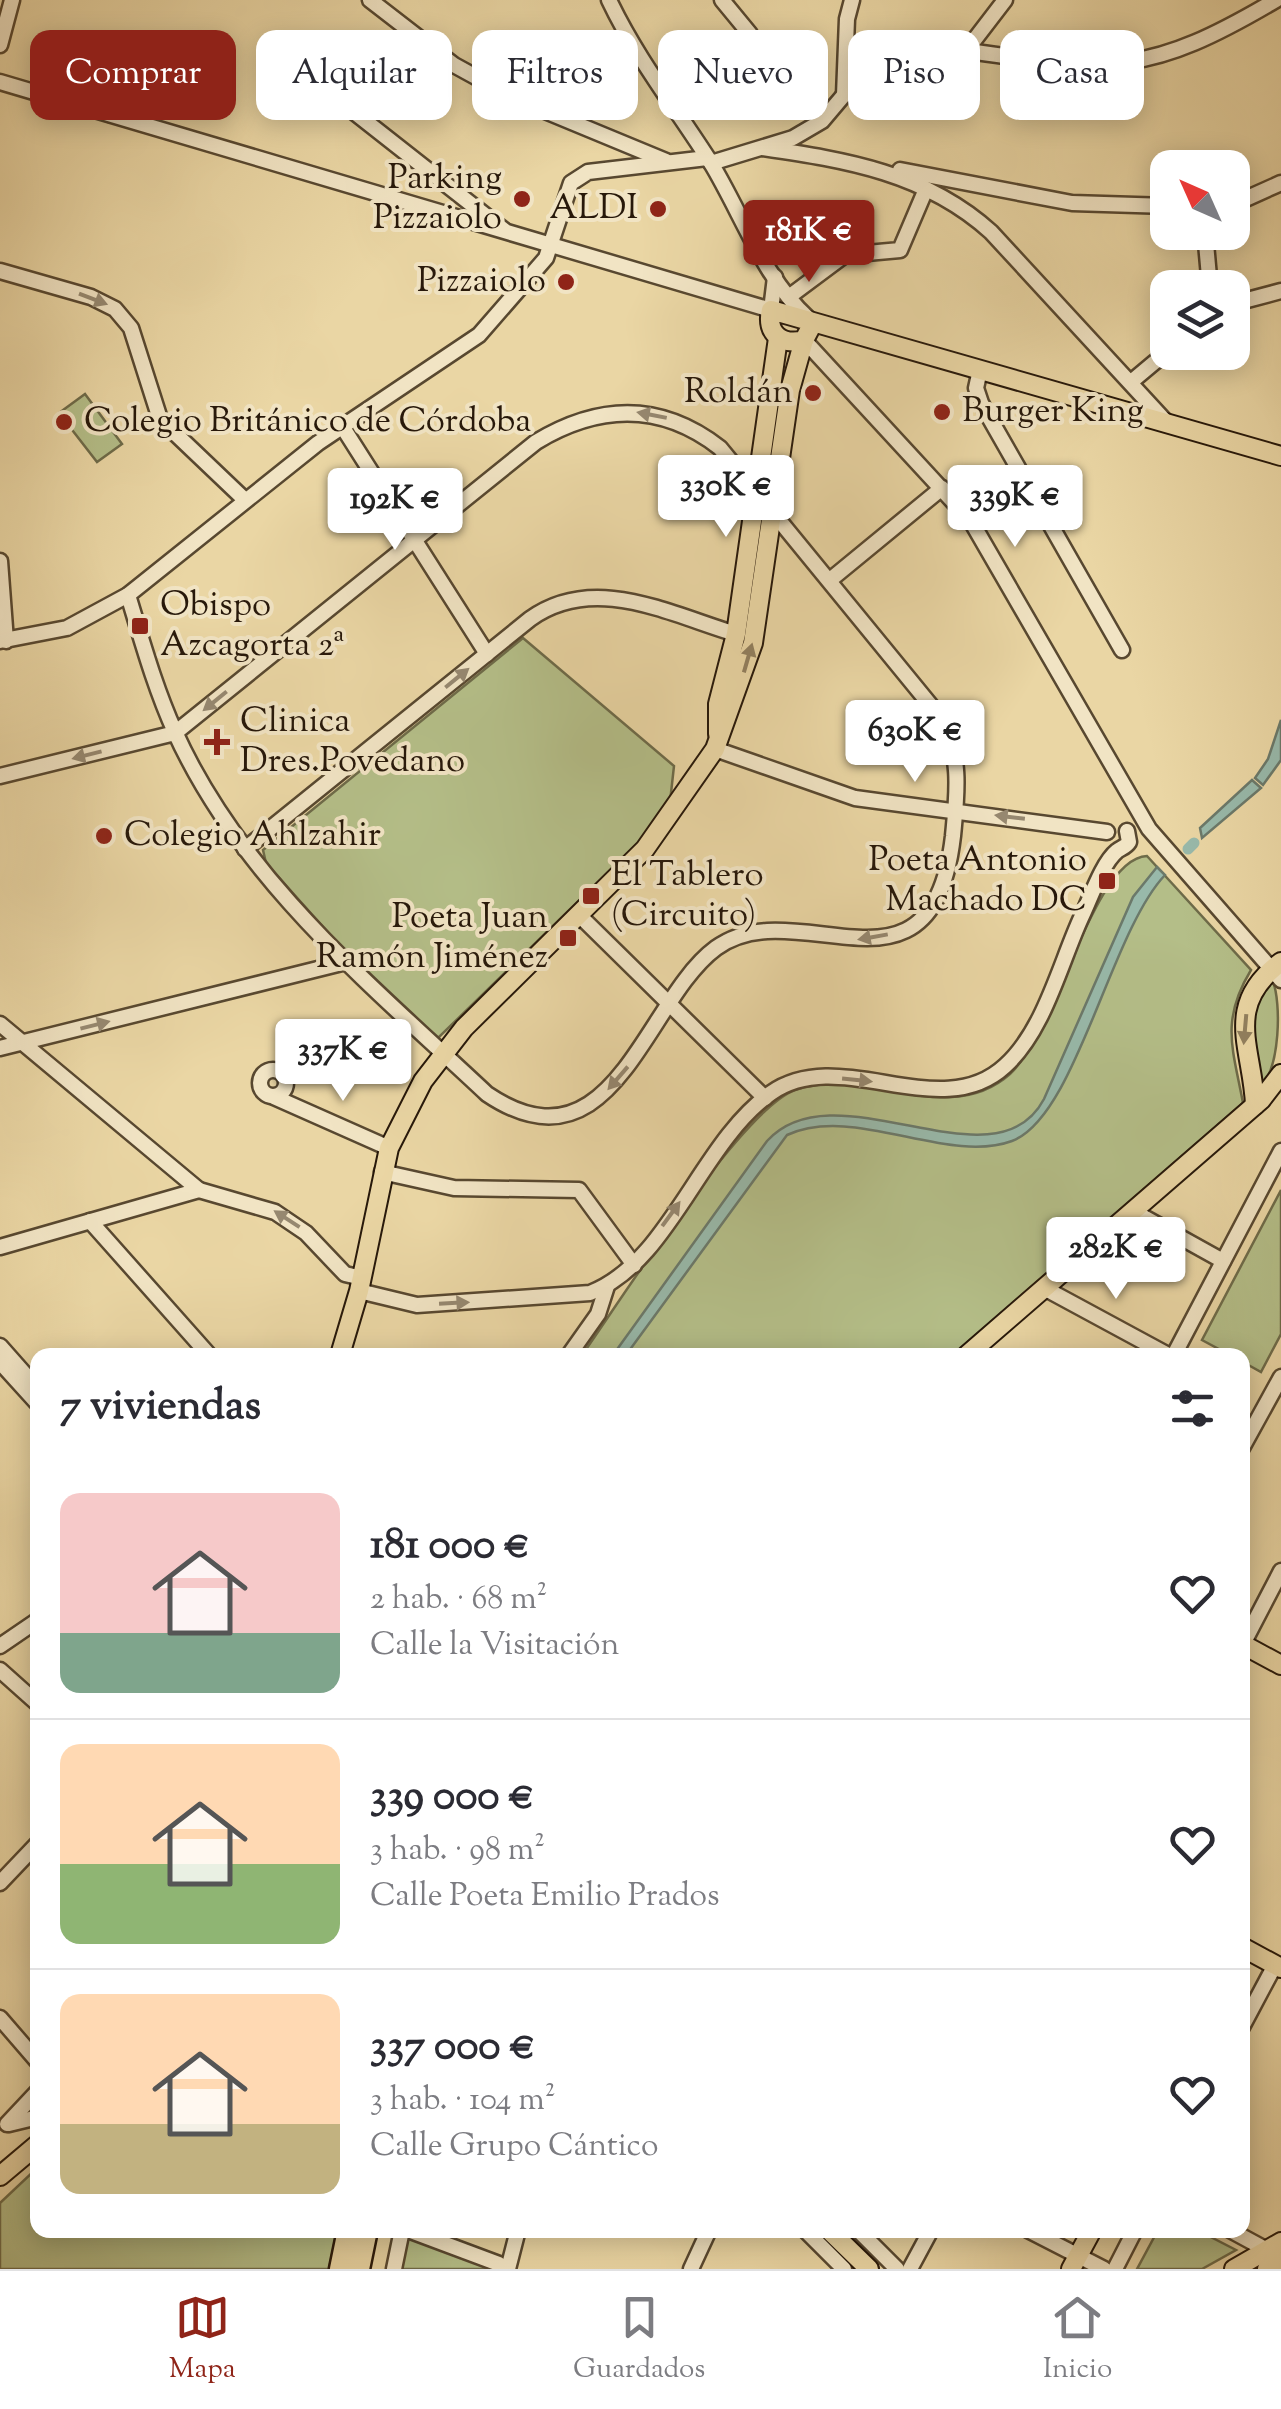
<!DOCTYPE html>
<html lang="es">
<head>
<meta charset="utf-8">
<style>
  :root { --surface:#fff; --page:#f7f7f7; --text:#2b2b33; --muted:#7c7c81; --line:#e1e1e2; --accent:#8f2418 }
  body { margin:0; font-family:"Sorts Mill Goudy",serif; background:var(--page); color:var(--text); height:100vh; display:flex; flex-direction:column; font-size:38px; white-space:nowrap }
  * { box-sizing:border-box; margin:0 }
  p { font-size:32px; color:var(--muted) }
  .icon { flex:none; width:55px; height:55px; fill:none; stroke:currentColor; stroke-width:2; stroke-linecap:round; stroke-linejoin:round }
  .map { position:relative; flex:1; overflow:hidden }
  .panel { position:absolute; left:30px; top:1348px; width:1220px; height:890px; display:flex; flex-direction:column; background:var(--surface); border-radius:20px; box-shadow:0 5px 25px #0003 }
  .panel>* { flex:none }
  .top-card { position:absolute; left:30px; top:30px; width:1222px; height:90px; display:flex; gap:20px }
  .needle { width:65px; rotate:315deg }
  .controls { position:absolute; left:1150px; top:150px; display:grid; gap:20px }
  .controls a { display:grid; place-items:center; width:100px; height:100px; border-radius:20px; background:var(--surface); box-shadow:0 5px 25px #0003; font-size:50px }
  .price { position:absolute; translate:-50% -85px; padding:0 22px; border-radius:10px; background:#fff; color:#222; font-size:32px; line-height:65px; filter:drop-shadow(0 2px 5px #0008) }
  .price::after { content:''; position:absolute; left:50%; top:60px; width:30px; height:22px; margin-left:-15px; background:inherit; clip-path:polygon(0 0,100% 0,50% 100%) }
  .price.current { background:var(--accent); color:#fff }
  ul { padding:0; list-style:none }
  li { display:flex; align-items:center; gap:30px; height:250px; padding:0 30px }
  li+li { border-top:2px solid var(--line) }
  li span { display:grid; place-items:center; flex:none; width:280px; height:200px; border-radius:20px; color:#555 }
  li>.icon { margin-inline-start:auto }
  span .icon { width:120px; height:120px; fill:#fffc; stroke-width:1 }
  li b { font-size:42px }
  h2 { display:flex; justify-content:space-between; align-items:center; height:120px; padding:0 30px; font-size:42px }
  .chip { padding:0 35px; border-radius:20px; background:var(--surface); box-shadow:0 5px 25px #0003; font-size:35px; line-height:90px }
  .chip.current { background:var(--accent); color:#fff }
  .menu { display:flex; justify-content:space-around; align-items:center; height:140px; border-top:2px solid var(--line); background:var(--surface); font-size:28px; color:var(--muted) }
  .menu a { display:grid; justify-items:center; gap:5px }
  .menu .current { color:var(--accent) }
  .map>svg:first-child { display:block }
</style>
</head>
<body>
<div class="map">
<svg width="1281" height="2269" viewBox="0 0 1281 2269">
  <rect width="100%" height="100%" fill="#ead6a4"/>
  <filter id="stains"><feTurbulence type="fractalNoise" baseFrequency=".002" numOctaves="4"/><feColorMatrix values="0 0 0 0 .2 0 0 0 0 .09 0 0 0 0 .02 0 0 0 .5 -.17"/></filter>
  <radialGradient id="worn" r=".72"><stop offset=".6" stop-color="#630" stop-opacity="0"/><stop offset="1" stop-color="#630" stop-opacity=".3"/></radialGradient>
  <!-- green -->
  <g fill="#b4be88" stroke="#6e6b49" stroke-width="2.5">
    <path d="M85 394 122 444 97 462 59 413Z"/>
    <path d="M523 638 674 766 670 802 639 842 437 1039 350 957 266 863 263 850Z"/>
    <path d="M1147 856 1251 970C1220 1021 1233 1049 1243 1103L953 1355H582C621 1300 742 1109 795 1090 864 1066 948 1129 1010 1074 1055 1033 1093 858 1147 856Z"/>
    <path d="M1273 982C1281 1001 1281 1070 1259 1088 1255 1055 1238 1002 1273 982Z"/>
    <path d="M1281 1190V1334L1261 1372 1243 1362 1242 1355H1230L1202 1340Z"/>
    <path d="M37 2168 38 2230H337L329 2269H0V2203Z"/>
    <path d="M1158 2230H1197L1236 2250 1202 2269H1137Z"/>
    <path d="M406 2232 497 2269H398Z"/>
  </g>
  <!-- water -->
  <g fill="#98b9aa" stroke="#6b796a" stroke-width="2.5">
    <path d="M1281 720V760L1263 785 1255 778 1268 759Z"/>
    <path d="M1252 780 1261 788 1202 838 1200 828Z"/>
    <path d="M1157 867 1165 875C1110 933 1076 1117 1012 1141 947 1165 854 1104 787 1135L626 1355H613L767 1141C836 1065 995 1192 1044 1099L1133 897Z"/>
  </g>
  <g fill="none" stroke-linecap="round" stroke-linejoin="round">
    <!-- canal -->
    <path stroke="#98b9aa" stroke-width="11" d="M1188 849 1194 843"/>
    <defs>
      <g id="minor">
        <path d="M370 0 454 65 516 99 666 161"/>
        <path d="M609 0C637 59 676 108 711 163 742 214 764 279 809 319"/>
        <path d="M722 0 750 34"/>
        <path d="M0 45 12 0"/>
        <path d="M969 51C1113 72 1149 75 1276 0"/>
        <path d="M312 79 504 230"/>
        <path d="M0 82 771 310 775 277"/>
        <path d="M844 95 847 19 852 0"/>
        <path d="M110 114 129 44"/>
        <path d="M763 148C846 160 926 173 991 232L1168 424"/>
        <path d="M711 163 793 138 822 121 844 95 959 60 1005 0"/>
        <path d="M900 170 1072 203 1168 206"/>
        <path d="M1232 205 1281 183"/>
        <path d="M1205 232 1210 288"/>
        <path d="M0 271 91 297 115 309 131 328 160 419 245 500"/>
        <path d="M790 296 845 255 900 250 926 189"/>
        <path d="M1232 304 1281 291"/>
        <path d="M804 340 971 521 1149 829 1281 980"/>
        <path d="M980 370 976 388 981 403 1122 650"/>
        <path d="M1131 382 1168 351"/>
        <path d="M342 426 487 654"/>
        <path d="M0 561 6 641"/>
        <path d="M830 580 942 488"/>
        <path d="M0 641 67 628 128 595 318 443 479 335 546 258 571 183 588 172 707 158"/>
        <path d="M715 749 855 798 1107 832"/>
        <path d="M0 776 175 733 536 442C599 404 661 402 720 448L941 718C962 758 957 793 953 836 932 1018 798 888 716 948 645 1000 613 1179 487 1094 371 985 242 880 175 732 155 688 142 641 128 595"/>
        <path d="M245 849 530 619C594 573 669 614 736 634"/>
        <path d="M579 915 765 1098"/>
        <path d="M0 1024 199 1190"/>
        <path d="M0 1048 346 962"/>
        <circle cx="273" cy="1083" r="13"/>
        <path d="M274 1097 389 1148"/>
        <path d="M382 1172 454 1188 579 1190 634 1265"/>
        <path d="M1133 1211 1223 1261"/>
        <path d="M90 1221 209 1355"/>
        <path d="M0 1247 199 1190 275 1212 306 1233 345 1274 362 1278"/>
        <path d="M1044 1288 1168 1355"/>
        <path d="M359 1291 417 1305 590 1293C670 1262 700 1143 771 1093 841 1044 940 1126 1005 1066 1044 1031 1060 964 1081 918 1090 900 1102 863 1117 851 1121 848 1126 847 1129 842L1127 831"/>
        <path d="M0 1346 38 1389"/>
        <path d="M569 1355 598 1314 607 1286"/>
        <path d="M1174 1355 1281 1151"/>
        <path d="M0 1362 38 1404"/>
        <path d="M1242 1448 1281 1377"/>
        <path d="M1243 1644 1281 1571"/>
        <path d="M0 1646 38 1620"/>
        <path d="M0 1670 38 1704"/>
        <path d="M0 1883 38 1843"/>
        <path d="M0 2018 38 2062"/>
        <path d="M1242 2027 1275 1965"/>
        <path d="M7 2124 38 2091"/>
        <path d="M9 2124 38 2117"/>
        <path d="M408 2230 499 2264"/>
        <path d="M805 2230 844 2269"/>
        <path d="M858 2230 897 2269"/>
        <path d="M1028 2230 1104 2269"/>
        <path d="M1230 2230 1267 2250"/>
        <path d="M394 2269 402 2230"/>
        <path d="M508 2269 518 2230"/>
        <path d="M691 2269 709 2230"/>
        <path d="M910 2269 931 2230"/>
        <path d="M1115 2269 1135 2230"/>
      </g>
      <g id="major">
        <path d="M813 323 804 340C781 346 766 333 771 310L1281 456"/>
        <path d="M718 734V704L736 634 778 338"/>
        <path d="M1255 1105C1253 1049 1222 1006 1281 962"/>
        <path d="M340 1355 359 1291 389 1148 423 1081 464 1028 645 849 715 749 753 643 790 390 804 340"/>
        <path d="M967 1355 1261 1100 1281 1074"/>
        <path d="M1242 1644 1281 1665"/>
        <path d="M1242 1947 1281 1968"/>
        <path d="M0 2176 38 2144"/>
        <path d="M829 2230 869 2269"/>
        <path d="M1071 2269 1092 2230"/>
        <path d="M1234 2269 1281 2242"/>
        <path d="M1267 2269 1281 2261"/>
      </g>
      <g id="highway">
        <path d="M340 2269 348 2230"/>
        <path d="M359 2269 367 2230"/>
      </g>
    </defs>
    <!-- minor casing -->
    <use href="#minor" stroke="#584830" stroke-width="19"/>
    <!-- major casing -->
    <use href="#major" stroke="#27180a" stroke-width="22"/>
    <!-- highway casing -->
    <use href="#highway" stroke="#27180a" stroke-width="25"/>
    <!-- minor -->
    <use href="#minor" stroke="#f1e4c4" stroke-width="14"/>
    <!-- major -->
    <use href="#major" stroke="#ead6a4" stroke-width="18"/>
    <!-- highway -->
    <use href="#highway" stroke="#ead6a4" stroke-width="20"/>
  </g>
  <!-- one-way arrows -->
  <defs><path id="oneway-solid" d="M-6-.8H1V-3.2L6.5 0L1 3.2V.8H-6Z" transform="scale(2.5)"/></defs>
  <g fill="#968870">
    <use href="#oneway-solid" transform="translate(93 299) rotate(21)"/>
    <use href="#oneway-solid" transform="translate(652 415) rotate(-169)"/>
    <use href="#oneway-solid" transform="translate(457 678) rotate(-39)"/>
    <use href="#oneway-solid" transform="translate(215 701) rotate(141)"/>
    <use href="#oneway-solid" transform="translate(87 755) rotate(166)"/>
    <use href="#oneway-solid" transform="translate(1010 817) rotate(-173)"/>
    <use href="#oneway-solid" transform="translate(873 937) rotate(170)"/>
    <use href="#oneway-solid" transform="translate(95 1025) rotate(-14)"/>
    <use href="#oneway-solid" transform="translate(618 1078) rotate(131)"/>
    <use href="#oneway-solid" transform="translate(857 1080) rotate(6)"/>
    <use href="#oneway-solid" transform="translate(671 1214) rotate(-54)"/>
    <use href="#oneway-solid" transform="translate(287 1219) rotate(-147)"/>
    <use href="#oneway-solid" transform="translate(454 1303) rotate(-3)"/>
  </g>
  <g fill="#92805f">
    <use href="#oneway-solid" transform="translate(748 658) rotate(-74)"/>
    <use href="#oneway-solid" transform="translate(1245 1029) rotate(95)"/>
  </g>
  <!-- markers -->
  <g fill="#8f2418" stroke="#f1e4c4" stroke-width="4">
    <circle cx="522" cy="199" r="10"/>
    <circle cx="658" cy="209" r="10"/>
    <circle cx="566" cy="282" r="10"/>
    <circle cx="813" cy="393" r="10"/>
    <circle cx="942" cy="412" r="10"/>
    <circle cx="64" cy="422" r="10"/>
    <rect x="130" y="616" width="20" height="20" rx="5"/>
    <path d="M212 727h10v10h10v10h-10v10h-10v-10h-10v-10h10z"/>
    <circle cx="104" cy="836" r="10"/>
    <rect x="1097" y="871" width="20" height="20" rx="5"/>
    <rect x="581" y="886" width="20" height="20" rx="5"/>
    <rect x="558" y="928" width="20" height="20" rx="5"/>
  </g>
  <g text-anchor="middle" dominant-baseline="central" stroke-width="8" stroke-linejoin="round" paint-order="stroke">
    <!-- poi labels -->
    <g font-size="35" fill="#27180a" stroke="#f1e4c4" text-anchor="end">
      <text x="502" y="179">Parking<tspan x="502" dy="40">Pizzaiolo</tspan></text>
      <text x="638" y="209">ALDI</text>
      <text x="546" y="282">Pizzaiolo</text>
      <text x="793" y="393">Roldán</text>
      <text x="962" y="412" text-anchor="start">Burger King</text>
      <text x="84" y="422" text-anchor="start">Colegio Británico de Córdoba</text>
      <text x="160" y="606" text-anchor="start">Obispo<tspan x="160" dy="40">Azcagorta 2ª</tspan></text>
      <text x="240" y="722" text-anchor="start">Clinica<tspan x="240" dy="40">Dres.Povedano</tspan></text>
      <text x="124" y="836" text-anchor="start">Colegio Ahlzahir</text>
      <text x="1087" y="861">Poeta Antonio<tspan x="1087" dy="40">Machado DC</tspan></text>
      <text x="611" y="876" text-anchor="start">El Tablero<tspan x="611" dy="40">(Circuito)</tspan></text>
      <text x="548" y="918">Poeta Juan<tspan x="548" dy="40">Ramón Jiménez</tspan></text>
    </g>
  </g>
  <rect width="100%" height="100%" filter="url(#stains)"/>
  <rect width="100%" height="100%" fill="url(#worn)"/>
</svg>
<div class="controls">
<a><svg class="needle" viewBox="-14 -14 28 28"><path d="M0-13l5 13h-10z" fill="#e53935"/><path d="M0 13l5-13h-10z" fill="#7c7c81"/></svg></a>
<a><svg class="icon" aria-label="layers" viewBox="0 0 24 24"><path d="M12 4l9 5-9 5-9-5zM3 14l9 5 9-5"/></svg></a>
</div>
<b class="price current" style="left:809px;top:285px">181K €</b>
<b class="price" style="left:726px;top:540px">330K €</b>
<b class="price" style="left:1015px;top:550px">339K €</b>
<b class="price" style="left:395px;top:553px">192K €</b>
<b class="price" style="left:915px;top:785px">630K €</b>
<b class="price" style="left:343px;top:1104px">337K €</b>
<b class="price" style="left:1116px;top:1302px">282K €</b>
<div class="top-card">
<a class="chip current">Comprar</a>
<a class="chip">Alquilar</a>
<a class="chip">Filtros</a>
<a class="chip">Nuevo</a>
<a class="chip">Piso</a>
<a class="chip">Casa</a>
</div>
<section class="panel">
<h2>7 viviendas<svg class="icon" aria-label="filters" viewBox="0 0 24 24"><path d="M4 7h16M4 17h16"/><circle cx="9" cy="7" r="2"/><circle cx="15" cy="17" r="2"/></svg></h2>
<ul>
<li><span style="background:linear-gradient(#f6c9c9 70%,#7fa58c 0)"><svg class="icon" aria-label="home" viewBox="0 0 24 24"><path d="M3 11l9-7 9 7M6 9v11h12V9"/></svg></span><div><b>181 000 €</b><p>2 hab. · 68 m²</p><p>Calle la Visitación</p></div><svg class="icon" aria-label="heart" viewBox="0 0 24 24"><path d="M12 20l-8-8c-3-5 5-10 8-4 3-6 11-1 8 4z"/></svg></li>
<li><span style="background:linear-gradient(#ffd9b3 60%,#8fb573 0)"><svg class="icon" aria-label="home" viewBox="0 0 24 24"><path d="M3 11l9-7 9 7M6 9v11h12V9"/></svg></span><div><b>339 000 €</b><p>3 hab. · 98 m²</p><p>Calle Poeta Emilio Prados</p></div><svg class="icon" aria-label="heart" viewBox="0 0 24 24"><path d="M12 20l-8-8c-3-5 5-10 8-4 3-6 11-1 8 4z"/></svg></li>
<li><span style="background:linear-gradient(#ffd9b3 65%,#c2b280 0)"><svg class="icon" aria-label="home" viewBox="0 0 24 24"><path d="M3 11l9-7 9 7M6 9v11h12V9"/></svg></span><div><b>337 000 €</b><p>3 hab. · 104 m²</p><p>Calle Grupo Cántico</p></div><svg class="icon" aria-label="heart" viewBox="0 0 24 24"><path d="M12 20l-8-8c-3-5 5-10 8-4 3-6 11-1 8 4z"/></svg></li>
</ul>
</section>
</div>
<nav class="menu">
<a class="current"><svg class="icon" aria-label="map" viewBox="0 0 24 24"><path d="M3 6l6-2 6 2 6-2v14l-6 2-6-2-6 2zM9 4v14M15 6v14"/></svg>Mapa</a>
<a><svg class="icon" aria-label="saved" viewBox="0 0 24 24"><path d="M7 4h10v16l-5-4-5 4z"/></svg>Guardados</a>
<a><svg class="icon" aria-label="home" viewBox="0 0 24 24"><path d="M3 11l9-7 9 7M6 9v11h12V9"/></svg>Inicio</a>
</nav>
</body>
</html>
